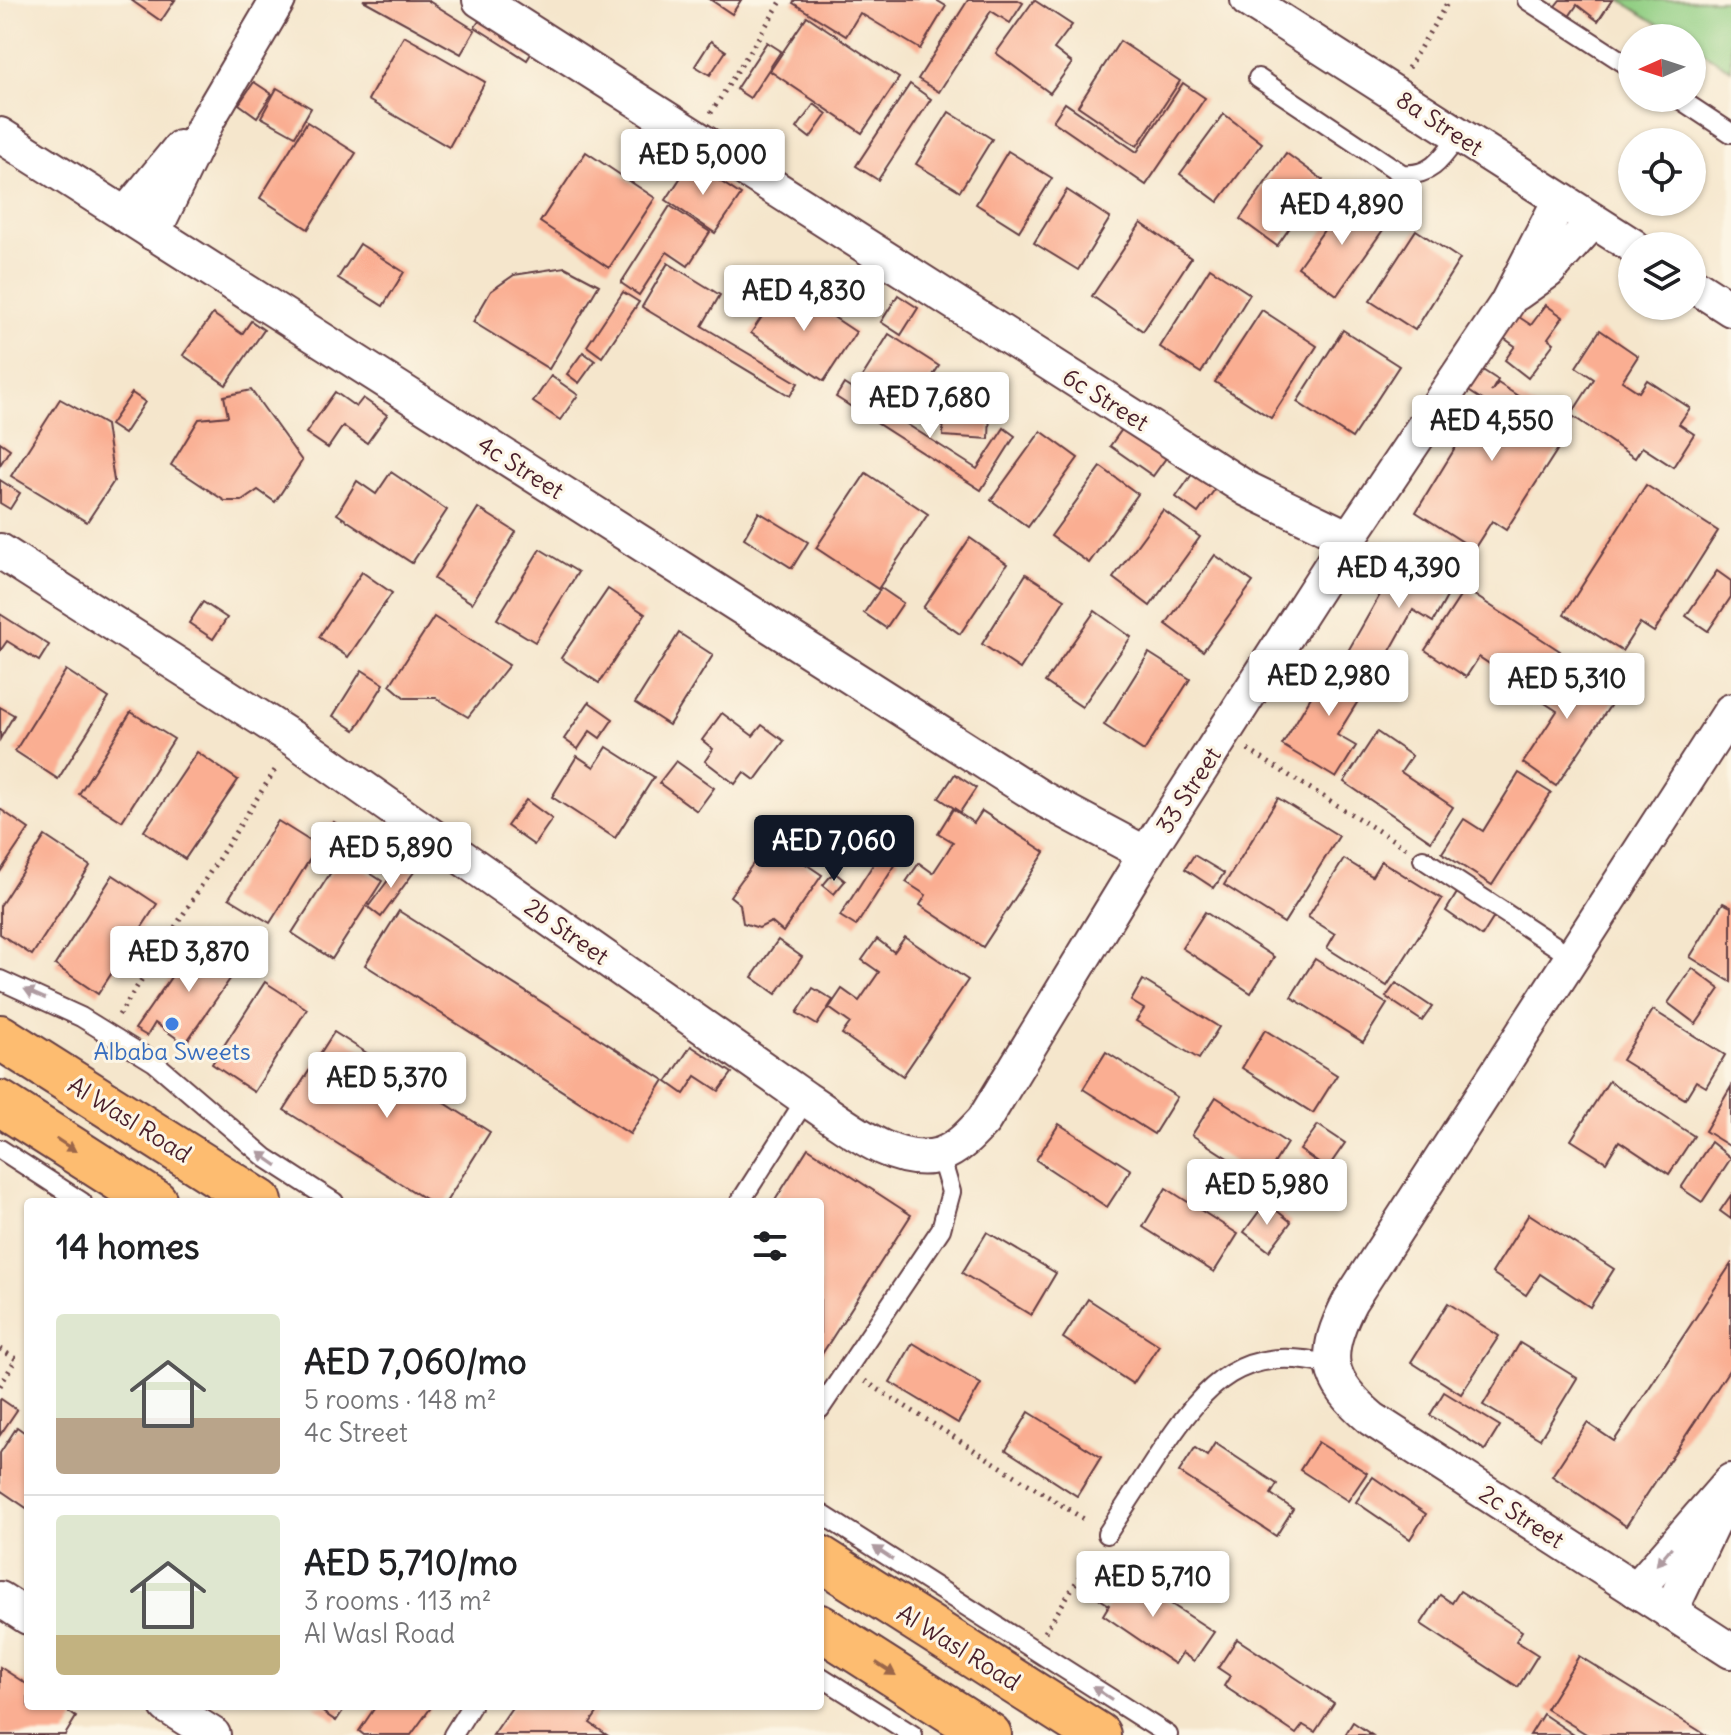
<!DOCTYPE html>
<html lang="en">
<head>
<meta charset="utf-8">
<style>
  :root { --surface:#fff; --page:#f2f2f2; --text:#202124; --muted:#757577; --line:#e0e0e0; --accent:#111827 }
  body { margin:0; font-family:Delius,sans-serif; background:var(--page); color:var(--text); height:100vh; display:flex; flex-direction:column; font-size:30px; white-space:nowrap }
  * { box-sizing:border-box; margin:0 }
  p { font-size:26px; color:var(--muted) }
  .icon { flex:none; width:44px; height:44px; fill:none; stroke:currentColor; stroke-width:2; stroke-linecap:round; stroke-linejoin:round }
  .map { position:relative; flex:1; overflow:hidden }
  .side { position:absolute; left:24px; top:1198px; width:800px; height:512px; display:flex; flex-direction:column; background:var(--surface); border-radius:8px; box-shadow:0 2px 6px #0004 }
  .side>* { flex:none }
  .needle { width:52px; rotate:267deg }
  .buttons { position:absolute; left:1618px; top:24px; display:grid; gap:16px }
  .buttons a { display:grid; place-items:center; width:88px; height:88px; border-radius:50%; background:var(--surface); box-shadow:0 2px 6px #0004; font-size:40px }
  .price { position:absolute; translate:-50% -68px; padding:0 18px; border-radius:8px; background:#fff; color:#222; font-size:26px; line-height:52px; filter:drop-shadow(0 2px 4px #0008) }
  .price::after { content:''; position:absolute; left:50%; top:48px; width:24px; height:18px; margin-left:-12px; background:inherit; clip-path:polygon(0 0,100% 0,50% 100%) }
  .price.active { background:var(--accent); color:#fff }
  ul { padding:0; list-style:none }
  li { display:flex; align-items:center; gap:24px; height:200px; padding:0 32px }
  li+li { border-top:2px solid var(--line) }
  li span { display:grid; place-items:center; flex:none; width:224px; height:160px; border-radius:8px; color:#555 }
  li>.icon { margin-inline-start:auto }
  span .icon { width:96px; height:96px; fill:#fffc; stroke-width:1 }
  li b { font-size:34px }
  h2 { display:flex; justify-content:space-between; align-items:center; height:96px; padding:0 32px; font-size:34px }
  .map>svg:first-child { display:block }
</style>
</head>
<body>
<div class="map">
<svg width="1731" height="1735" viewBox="0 0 1731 1735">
  <rect width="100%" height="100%" fill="#fcf5e5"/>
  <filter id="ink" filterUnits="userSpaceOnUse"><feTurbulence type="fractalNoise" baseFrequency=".0125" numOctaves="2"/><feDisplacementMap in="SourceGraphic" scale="16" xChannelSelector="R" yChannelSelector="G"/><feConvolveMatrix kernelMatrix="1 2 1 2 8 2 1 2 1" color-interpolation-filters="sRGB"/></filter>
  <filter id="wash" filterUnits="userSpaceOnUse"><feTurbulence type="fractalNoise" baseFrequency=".006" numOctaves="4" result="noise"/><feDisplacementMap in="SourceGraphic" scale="32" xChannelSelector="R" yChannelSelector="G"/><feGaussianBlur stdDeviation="1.8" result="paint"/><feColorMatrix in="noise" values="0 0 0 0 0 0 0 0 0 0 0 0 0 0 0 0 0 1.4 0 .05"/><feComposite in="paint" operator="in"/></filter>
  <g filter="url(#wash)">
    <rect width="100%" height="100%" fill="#f5e6cc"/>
    <!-- green -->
    <path fill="#92cf84" stroke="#6e7758" stroke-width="2" d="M1620 0H1731V70L1692 45V38H1680Z"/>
    <g id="blocks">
      <!-- building -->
      <g fill="#faae92">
        <path d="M131 0H175L161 21Z"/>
        <path d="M363 0H427L475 30 461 54Z"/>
        <path d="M711 0H741L732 14Z"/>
        <path d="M795 0H936L946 6 920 49 860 13 846 36 793 3Z"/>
        <path d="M968 0H1018L1023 3 1010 23 991 11 939 92 918 79Z"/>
        <path d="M1034 0 1072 25 1054 49 1072 63 1050 93 996 53Z"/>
        <path d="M1560 0H1612L1598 21 1577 5 1566 21 1552 10Z"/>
        <path d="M488 8 539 41 527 60 475 27Z"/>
        <path d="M807 16 899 78 862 133 770 71Z"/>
        <path d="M404 36 485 82 449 147 368 100Z"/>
        <path d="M711 41 726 51 710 75 695 66Z"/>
        <path d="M1120 41 1180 81 1137 146 1078 106Z"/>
        <path d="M767 42 781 51 750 98 736 89Z"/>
        <path d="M254 82 272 94 257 117 239 104Z"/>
        <path d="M1183 83 1205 98 1146 185 1053 121 1065 103 1137 152Z"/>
        <path d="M910 84 931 99 878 180 856 166Z"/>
        <path d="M277 88 311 108 295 136 261 117Z"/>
        <path d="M814 104 827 114 810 138 797 128Z"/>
        <path d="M949 112 992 139 960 191 916 164Z"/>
        <path d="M1224 114 1262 143 1218 202 1180 174Z"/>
        <path d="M307 122 356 153 308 229 260 198Z"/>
        <path d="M1008 151 1052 178 1019 231 976 204Z"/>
        <path d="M586 152 655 198 609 268 540 222Z"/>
        <path d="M1286 153 1323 180 1277 246 1240 219Z"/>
        <path d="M691 162 741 195 715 233 666 200Z"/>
        <path d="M1067 190 1110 218 1078 270 1034 243Z"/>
        <path d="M1346 199 1385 227 1337 295 1298 267Z"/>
        <path d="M670 206 710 232 688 266 667 252 639 295 621 283Z"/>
        <path d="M1141 223 1191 258 1143 331 1092 296Z"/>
        <path d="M1416 230 1460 259 1415 330 1370 301Z"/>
        <path d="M360 244 404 272 383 306 338 278Z"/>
        <path d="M668 263 720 295 702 326 798 383 790 396 642 307Z"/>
        <path d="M565 267 599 285 549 369 473 322 491 291 514 275Z"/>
        <path d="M1210 268 1250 294 1201 373 1160 347Z"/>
        <path d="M784 284 856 332 824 381 751 333Z"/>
        <path d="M623 292 639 302 602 357 587 346Z"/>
        <path d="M898 295 918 308 901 335 881 322Z"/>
        <path d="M1546 305 1563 317 1548 338 1554 343 1528 378 1505 360 1515 346 1501 336 1516 315 1531 325Z"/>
        <path d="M1262 310 1317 346 1271 418 1215 382Z"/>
        <path d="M213 314 242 334 251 321 264 330 226 385 183 355Z"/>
        <path d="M1343 330 1399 366 1352 438 1297 402Z"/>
        <path d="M1600 330 1638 356 1622 381 1639 392 1647 380 1690 408 1679 424 1694 434 1673 467 1642 447 1635 458 1571 415 1594 379 1576 367Z"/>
        <path d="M889 334 939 366 906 417 857 385Z"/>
        <path d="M583 352 595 361 579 383 567 374Z"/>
        <path d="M1478 367 1498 380 1491 392 1498 383 1570 430 1506 530 1492 521 1474 549 1416 512 1484 401 1464 388Z"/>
        <path d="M551 376 578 395 560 420 533 402Z"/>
        <path d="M844 384 977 469 1004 428 1015 436 981 490 836 397Z"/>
        <path d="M251 390 302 461 275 502 258 490 242 501H225L171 465 199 419 228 416 224 396Z"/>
        <path d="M335 392 356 407 363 398 387 415 367 443 343 426 328 448 306 433Z"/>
        <path d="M132 393 145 402 124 434 110 425Z"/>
        <path d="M60 399 106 425 114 481 87 522 11 476Z"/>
        <path d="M1459 400 1477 413 1460 436 1443 423Z"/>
        <path d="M944 408 990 410 989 439 943 436Z"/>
        <path d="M1123 428 1166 458 1153 476 1110 446Z"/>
        <path d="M1041 431 1078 458 1028 527 991 500Z"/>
        <path d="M0 442 10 449 0 465Z"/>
        <path d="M1101 467 1138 494 1089 563 1051 536Z"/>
        <path d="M391 472 447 510 412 563 337 514 357 481 376 494Z"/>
        <path d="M866 473 928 514 878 589 816 548Z"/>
        <path d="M1193 473 1215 489 1198 513 1176 497Z"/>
        <path d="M0 480 20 493 10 509 0 503Z"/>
        <path d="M1646 485 1718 531 1654 632 1640 623 1622 651 1564 614Z"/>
        <path d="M478 508 516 532 472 603 434 579Z"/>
        <path d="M1163 510 1200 537 1150 606 1113 578Z"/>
        <path d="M759 512 808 542 792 568 744 538Z"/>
        <path d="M970 538 1007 564 960 634 923 608Z"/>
        <path d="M540 549 578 572 535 642 497 619Z"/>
        <path d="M1215 555 1253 582 1203 651 1166 624Z"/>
        <path d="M1402 556 1453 586 1433 622 1413 610 1380 669 1348 651Z"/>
        <path d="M1717 571 1731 581V597L1708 631 1686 616Z"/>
        <path d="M362 572 392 593 348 657 319 637Z"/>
        <path d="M1026 574 1065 599 1020 669 982 644Z"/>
        <path d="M881 588 903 603 886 628 864 613Z"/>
        <path d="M608 589 645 614 599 683 561 658Z"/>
        <path d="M1465 589 1560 651 1533 693 1479 657 1466 677 1425 650Z"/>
        <path d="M203 602 227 618 213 639 189 623Z"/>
        <path d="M1095 611 1131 637 1082 707 1045 682Z"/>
        <path d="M0 614 49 645 39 661 7 641 0 651Z"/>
        <path d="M434 617 509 665 468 717 436 698H405L390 685Z"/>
        <path d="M679 633 713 655 669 725 635 703Z"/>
        <path d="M1149 653 1190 679 1144 751 1104 725Z"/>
        <path d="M1337 654 1373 677 1337 735 1356 746 1336 778 1282 745Z"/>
        <path d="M1562 661 1616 697 1556 786 1523 763 1557 711 1537 698Z"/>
        <path d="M66 670 109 698 58 779 15 751Z"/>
        <path d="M362 670 384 684 355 730 333 716Z"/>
        <path d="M589 702 613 719 600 738 590 731 578 749 564 739Z"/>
        <path d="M0 707 14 715 0 739Z"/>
        <path d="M131 712 174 739 122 821 79 794Z"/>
        <path d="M722 713 753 736 762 725 784 741 755 780 744 772 735 784 705 761 713 749 702 740Z"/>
        <path d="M1377 732 1412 756 1401 772 1453 807 1431 841 1344 782Z"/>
        <path d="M607 747 654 777 615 838 552 797 577 756 594 767Z"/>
        <path d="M197 752 238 780 185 859 144 831Z"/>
        <path d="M676 761 714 788 697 811 659 783Z"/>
        <path d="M1519 773 1551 793 1492 885 1442 853 1464 819 1483 831Z"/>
        <path d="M955 774 976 788 960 812 939 798Z"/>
        <path d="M1278 798 1339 836 1284 923 1224 885Z"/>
        <path d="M526 800 552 819 534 845 507 826Z"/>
        <path d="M0 809 29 829 0 872Z"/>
        <path d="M953 809 974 823 982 811 1045 852 983 947 920 905 926 895 906 882 919 863 933 873 945 855 953 842 938 833Z"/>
        <path d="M278 821 318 846 270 923 229 898Z"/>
        <path d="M334 822 346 830 330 852 319 844Z"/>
        <path d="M45 836 90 866 32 955 0 934V906Z"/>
        <path d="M770 840 822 875 783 932 771 922 759 928 743 923 740 904 730 896Z"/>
        <path d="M883 849 899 859 856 926 840 916Z"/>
        <path d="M342 855 382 881 332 959 292 933Z"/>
        <path d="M1194 855 1224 873 1214 888 1185 869Z"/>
        <path d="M1344 859 1372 876 1381 861 1442 899 1387 986 1327 948 1335 934 1308 917Z"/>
        <path d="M401 863 414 872 381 917 368 907Z"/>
        <path d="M834 872 845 881 834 894 823 885Z"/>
        <path d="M113 875 157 904 98 994 55 965Z"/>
        <path d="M1457 893 1494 917 1482 936 1446 911Z"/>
        <path d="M1723 903 1731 907V982L1690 957Z"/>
        <path d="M399 911 664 1080 630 1134 365 965Z"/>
        <path d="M1205 912 1274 957 1251 993 1182 948Z"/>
        <path d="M905 937 968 980 903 1076 842 1034 850 1023 829 1008 842 989 859 1001 879 972 862 960 877 939 894 952Z"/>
        <path d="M778 940 802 957 776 994 752 977Z"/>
        <path d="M196 941 237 969 185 1044 155 1023 147 1036 135 1029Z"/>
        <path d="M1315 959 1387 1004 1363 1042 1291 997Z"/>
        <path d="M1692 968 1720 989 1696 1024 1668 1003Z"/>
        <path d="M1143 980 1219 1027 1199 1059 1136 1021 1144 1009 1131 1001Z"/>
        <path d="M265 982 307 1009 254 1092 212 1064Z"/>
        <path d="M1396 983 1432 1007 1422 1021 1386 997Z"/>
        <path d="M813 988 833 1000 817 1025 797 1013Z"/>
        <path d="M1653 1010 1725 1055 1706 1087 1696 1081 1685 1099 1622 1060Z"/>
        <path d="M1265 1030 1337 1075 1313 1113 1242 1068Z"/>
        <path d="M334 1032 490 1132 446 1202H430L284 1110Z"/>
        <path d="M691 1046 732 1073 719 1091 696 1076 684 1094 667 1082Z"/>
        <path d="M1106 1052 1177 1097 1154 1134 1083 1089Z"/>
        <path d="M1609 1081 1694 1136 1669 1174 1619 1141 1606 1162 1571 1140Z"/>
        <path d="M1731 1087V1147L1705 1131Z"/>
        <path d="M1216 1097 1287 1143 1263 1181 1192 1135Z"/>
        <path d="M1059 1124 1131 1170 1107 1207 1036 1160Z"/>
        <path d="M1318 1125 1345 1143 1327 1169 1300 1150Z"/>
        <path d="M1711 1142 1731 1158 1702 1202 1681 1188Z"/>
        <path d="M808 1148 911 1215 820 1357V1202H774Z"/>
        <path d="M1166 1188 1238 1234 1214 1272 1143 1227Z"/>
        <path d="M1731 1195V1219L1720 1211Z"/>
        <path d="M1266 1202 1291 1222 1269 1251 1244 1232Z"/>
        <path d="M1529 1214 1614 1269 1590 1307 1540 1274 1526 1295 1492 1273Z"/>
        <path d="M987 1232 1056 1273 1031 1315 962 1273Z"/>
        <path d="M1731 1264V1367L1626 1526 1552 1476 1587 1423 1614 1441Z"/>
        <path d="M1088 1299 1159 1345 1133 1384 1063 1338Z"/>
        <path d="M1448 1303 1499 1336 1461 1394 1411 1362Z"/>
        <path d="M913 1343 981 1384 958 1423 890 1382Z"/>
        <path d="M1520 1343 1577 1378 1540 1439 1483 1405Z"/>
        <path d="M1444 1392 1500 1426 1485 1450 1430 1415Z"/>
        <path d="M1 1399 17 1410 0 1435V1400Z"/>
        <path d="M1029 1412 1101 1457 1077 1496 1006 1450Z"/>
        <path d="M17 1427 28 1435V1509L0 1490V1453Z"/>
        <path d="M1318 1442 1367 1473 1348 1501 1300 1470Z"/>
        <path d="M1215 1443 1277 1484 1271 1494 1293 1509 1276 1536 1179 1472 1195 1448 1207 1456Z"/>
        <path d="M1373 1477 1426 1514 1410 1539 1356 1502Z"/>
        <path d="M1116 1568 1214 1632 1194 1661 1182 1653 1175 1664 1103 1615 1109 1605 1097 1597Z"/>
        <path d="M1460 1591 1522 1631 1516 1641 1538 1655 1518 1687 1421 1624 1440 1595 1452 1603Z"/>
        <path d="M1237 1639 1334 1703 1315 1732 1303 1725 1296 1734 1224 1686 1230 1676 1218 1668Z"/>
        <path d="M1579 1656 1706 1735H1588L1546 1709Z"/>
        <path d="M0 1667 28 1685V1706H60L76 1717 65 1735H0Z"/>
        <path d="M314 1706H346L336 1721Z"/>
        <path d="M376 1706H432L411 1735H364L359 1731Z"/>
        <path d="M513 1706H602L590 1723 607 1735H493Z"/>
        <path d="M1543 1714 1574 1735H1530Z"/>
        <path d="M1353 1722 1372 1735H1345Z"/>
      </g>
    </g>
  </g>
  <g filter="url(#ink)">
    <use href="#blocks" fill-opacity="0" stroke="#643d43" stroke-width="2"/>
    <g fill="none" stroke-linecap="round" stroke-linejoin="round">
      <defs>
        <g id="service">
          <path d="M1527 0 1632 68"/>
          <path d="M1258 78 1402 174C1432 177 1443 157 1459 135"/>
          <path d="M1678 98 1731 133"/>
          <path d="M1423 859 1572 957"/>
          <path d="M0 980 81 1017 154 1062 266 1158 334 1202"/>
          <path d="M0 1149 82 1202"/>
          <path d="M740 1202 806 1099"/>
          <path d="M820 1409 941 1229 951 1192 940 1155"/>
          <path d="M820 1513 1168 1735"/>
          <path d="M1107 1534C1125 1506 1143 1479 1161 1451 1207 1382 1243 1343 1330 1365"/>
          <path d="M820 1676 913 1735"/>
          <path d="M453 1735 471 1706"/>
        </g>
        <g id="minor">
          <path d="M480 0 1247 489 1349 538"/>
          <path d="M1248 0 1633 246"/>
          <path d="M0 135 1043 799 1146 854"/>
          <path d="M125 215 180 148"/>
          <path d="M153 233 208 119 278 0"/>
          <path d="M1692 284 1731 309"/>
          <path d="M1517 293 1548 271 1593 221"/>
          <path d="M0 551 295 740 806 1099C842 1122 894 1169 940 1155 958 1149 972 1133 984 1120L1146 854 1349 538 1507 303 1560 200"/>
          <path d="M1731 711 1350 1301C1322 1355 1325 1379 1372 1419L1731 1651"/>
          <path d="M1636 1590 1731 1481"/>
          <path d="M0 1599 28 1617"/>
          <path d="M1670 1612 1718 1511"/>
          <path d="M167 1706 213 1735"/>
        </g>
        <g id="primary">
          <path d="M0 1037 260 1202"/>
          <path d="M0 1103 155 1202"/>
          <path d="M820 1558 1098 1735"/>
          <path d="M820 1627 989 1735"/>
        </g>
      </defs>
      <!-- service casing -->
      <use href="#service" stroke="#643d43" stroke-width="22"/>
      <!-- minor casing -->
      <use href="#minor" stroke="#643d43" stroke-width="38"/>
      <!-- primary casing -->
      <use href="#primary" stroke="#643d43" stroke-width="48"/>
      <!-- path -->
      <g stroke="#643d43" stroke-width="5" stroke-dasharray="2 6" stroke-linecap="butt">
        <path d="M1408 68 1449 0"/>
        <path d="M711 113 782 0"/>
        <path d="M1248 750 1406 848"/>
        <path d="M119 1015 277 767"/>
        <path d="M0 1349 16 1359 0 1386"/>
        <path d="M865 1381 1087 1521"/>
        <path d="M1045 1632 1095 1552"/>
      </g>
      <!-- service -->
      <use href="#service" stroke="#fff" stroke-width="18"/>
      <!-- minor -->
      <use href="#minor" stroke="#fff" stroke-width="34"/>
      <!-- primary -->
      <use href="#primary" stroke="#fdbc70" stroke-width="44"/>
    </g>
    <!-- one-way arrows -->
    <defs><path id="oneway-solid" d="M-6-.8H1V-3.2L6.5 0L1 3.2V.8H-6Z" transform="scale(2)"/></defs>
    <g fill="#ae9aa0">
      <use href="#oneway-solid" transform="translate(35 994) rotate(-156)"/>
      <use href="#oneway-solid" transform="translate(268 1159) rotate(-145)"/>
      <use href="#oneway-solid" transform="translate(883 1553) rotate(-147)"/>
      <use href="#oneway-solid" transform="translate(1664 1556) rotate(130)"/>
      <use href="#oneway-solid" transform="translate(1102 1693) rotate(-147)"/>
    </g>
    <g fill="#9b664a">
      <use href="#oneway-solid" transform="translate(66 1145) rotate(33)"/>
      <use href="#oneway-solid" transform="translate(886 1669) rotate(33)"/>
    </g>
  </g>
  <!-- markers -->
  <circle fill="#3f7fe0" stroke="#fcf5e5" stroke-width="3" cx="172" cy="1024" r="8"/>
  <g text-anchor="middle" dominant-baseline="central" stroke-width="6" stroke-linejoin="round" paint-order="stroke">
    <!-- street labels -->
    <g font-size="24" fill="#4a1f2b" stroke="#fcf5e5">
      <text transform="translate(1440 123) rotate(33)">8a Street</text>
      <text transform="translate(1106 399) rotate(32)">6c Street</text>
      <text transform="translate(521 467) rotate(32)">4c Street</text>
      <text transform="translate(1188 790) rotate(-57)">33 Street</text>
      <text transform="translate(567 931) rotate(35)">2b Street</text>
      <text transform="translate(130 1119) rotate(32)">Al Wasl Road</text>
      <text transform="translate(1522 1516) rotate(33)">2c Street</text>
      <text transform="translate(959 1647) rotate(32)">Al Wasl Road</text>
    </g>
    <!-- shop labels -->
    <g font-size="24" fill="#366cbe" stroke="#fcf5e5">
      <text x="172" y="1051">Albaba Sweets</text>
    </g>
  </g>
</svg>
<div class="buttons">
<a><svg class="needle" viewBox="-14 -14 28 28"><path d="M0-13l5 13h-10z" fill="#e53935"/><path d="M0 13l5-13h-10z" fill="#757577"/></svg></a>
<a><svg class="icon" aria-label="locate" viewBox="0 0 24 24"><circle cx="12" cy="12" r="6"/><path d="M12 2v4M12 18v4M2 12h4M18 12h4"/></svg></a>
<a><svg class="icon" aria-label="layers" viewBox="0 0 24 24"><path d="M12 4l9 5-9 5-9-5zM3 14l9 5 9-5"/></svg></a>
</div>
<b class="price" style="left:703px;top:197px">AED 5,000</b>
<b class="price" style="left:1342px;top:247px">AED 4,890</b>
<b class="price" style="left:804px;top:333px">AED 4,830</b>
<b class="price" style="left:930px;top:440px">AED 7,680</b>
<b class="price" style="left:1492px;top:463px">AED 4,550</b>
<b class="price" style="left:1399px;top:610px">AED 4,390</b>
<b class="price" style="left:1329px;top:718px">AED 2,980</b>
<b class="price" style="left:1567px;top:721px">AED 5,310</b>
<b class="price active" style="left:834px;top:883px">AED 7,060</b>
<b class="price" style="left:391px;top:890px">AED 5,890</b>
<b class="price" style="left:189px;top:994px">AED 3,870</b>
<b class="price" style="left:387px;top:1120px">AED 5,370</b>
<b class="price" style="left:1267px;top:1227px">AED 5,980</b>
<b class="price" style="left:1153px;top:1619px">AED 5,710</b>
<section class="side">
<h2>14 homes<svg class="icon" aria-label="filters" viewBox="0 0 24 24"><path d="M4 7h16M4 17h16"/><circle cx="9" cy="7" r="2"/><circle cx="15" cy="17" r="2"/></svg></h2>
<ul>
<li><span style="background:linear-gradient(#dfe7d0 65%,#b9a48a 0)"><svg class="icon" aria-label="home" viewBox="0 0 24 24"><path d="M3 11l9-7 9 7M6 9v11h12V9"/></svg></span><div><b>AED 7,060/mo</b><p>5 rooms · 148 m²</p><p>4c Street</p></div></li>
<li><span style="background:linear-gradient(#dfe7d0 75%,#c2b280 0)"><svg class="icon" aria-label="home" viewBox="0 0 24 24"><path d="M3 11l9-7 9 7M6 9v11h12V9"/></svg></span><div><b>AED 5,710/mo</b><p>3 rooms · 113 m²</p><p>Al Wasl Road</p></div></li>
</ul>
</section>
</div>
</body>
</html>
